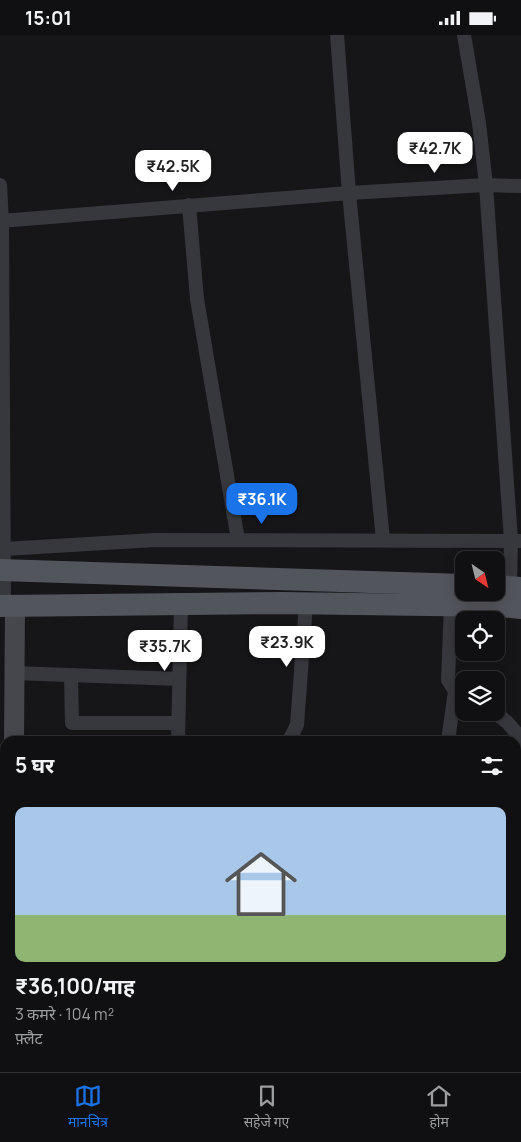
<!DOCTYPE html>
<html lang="hi">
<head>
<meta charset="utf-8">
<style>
  :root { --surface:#101012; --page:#1e1e20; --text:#f1f3f6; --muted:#9c9d9f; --line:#303032; --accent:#1a73e8 }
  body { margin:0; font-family:Manrope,"Noto Sans Devanagari",sans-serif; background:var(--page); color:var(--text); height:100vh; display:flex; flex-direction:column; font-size:19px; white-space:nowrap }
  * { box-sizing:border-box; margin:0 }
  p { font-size:16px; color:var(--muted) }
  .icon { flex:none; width:28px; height:28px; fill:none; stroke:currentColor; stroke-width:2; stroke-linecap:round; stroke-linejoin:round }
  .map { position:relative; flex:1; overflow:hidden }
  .panel { position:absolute; left:0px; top:701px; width:521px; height:336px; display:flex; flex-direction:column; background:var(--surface); border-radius:15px 15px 0 0; box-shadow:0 2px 12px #0003,0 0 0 1px var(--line) }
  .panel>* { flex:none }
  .needle { width:32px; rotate:145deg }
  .fabs { position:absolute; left:455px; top:516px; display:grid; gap:10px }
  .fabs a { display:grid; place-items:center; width:50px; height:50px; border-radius:10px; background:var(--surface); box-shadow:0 2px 12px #0003,0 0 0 1px var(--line); font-size:25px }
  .price { position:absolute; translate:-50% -42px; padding:0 11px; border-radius:10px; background:#fff; color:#222; font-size:16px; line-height:32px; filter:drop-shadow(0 1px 2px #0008) }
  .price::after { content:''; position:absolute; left:50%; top:30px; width:15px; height:11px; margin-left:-8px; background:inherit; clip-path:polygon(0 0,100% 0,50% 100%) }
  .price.current { background:var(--accent); color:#fff }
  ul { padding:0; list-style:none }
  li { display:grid; align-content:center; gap:10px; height:265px; padding:0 15px }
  li span { display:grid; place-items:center; height:155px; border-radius:10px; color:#555 }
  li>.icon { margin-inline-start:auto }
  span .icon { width:90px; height:90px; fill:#fffc; stroke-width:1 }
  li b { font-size:21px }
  h2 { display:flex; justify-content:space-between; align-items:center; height:60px; padding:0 15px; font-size:21px }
  .status { display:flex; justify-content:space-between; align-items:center; height:35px; padding:0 25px; background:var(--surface); direction:ltr }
  .status svg { height:14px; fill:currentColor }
  .menu { display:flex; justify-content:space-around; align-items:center; height:70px; border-top:1px solid var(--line); background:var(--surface); font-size:14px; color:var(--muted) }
  .menu a { display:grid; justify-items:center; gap:2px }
  .menu .current { color:var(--accent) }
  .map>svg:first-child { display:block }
</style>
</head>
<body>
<div class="status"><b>15:01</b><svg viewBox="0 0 49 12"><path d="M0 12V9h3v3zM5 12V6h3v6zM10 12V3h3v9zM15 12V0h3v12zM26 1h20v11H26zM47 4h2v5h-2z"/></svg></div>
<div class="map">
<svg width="521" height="1037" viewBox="0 0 521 1037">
  <rect width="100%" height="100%" fill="#161618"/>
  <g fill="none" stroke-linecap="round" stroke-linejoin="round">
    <!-- street -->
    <g stroke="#37383d" stroke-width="14">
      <path d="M337 0 349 158 383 505"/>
      <path d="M464 0 479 88 486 150 511 505 510 551"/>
      <path d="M0 150 2 186 4 571"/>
      <path d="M189 170 197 264 238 505"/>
      <path d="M0 186 349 158 486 150 521 151"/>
      <path d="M4 514 155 505 521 506"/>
      <path d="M451 570 448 645 455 656 464 660"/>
      <path d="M14 638 179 644"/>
      <path d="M71 640 72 688H178"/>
      <path d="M496 678 507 687 520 702 521 715"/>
      <path d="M178 706 181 569"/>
      <path d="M289 706 297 690 306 568"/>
      <path d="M448 706 455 656"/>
      <path d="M516 762 521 724"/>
      <path d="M112 1032V1037"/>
      <path d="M164 1032V1037"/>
      <path d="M224 1032V1037"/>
      <path d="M276 1037V1032"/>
      <path d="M330 1037V1032"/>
      <path d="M391 1037V1032"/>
      <path d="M442 1037V1032"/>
      <path d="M491 1037V1032"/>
    </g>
    <!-- secondary -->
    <g stroke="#45474d" stroke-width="20">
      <path d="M14 706 15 571"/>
      <path d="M0 861 5 860"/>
      <path d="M0 883 5 884"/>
      <path d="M516 912H521"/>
      <path d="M11 1037V1032"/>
    </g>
    <!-- primary -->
    <g stroke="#53555c" stroke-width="22">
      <path d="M0 535 464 550"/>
      <path d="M496 551 521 553"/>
      <path d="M0 571 282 568 502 571 521 573"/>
    </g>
  </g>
</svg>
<div class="fabs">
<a><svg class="needle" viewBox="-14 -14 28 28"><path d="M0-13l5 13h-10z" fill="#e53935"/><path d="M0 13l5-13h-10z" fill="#9c9d9f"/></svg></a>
<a><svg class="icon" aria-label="locate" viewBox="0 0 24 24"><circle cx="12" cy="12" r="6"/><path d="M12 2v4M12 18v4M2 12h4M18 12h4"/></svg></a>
<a><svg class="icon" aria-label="layers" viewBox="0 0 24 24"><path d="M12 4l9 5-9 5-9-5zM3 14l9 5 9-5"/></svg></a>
</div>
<b class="price" style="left:435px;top:139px">₹42.7K</b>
<b class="price" style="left:173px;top:157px">₹42.5K</b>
<b class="price current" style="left:262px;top:490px">₹36.1K</b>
<b class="price" style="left:287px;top:633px">₹23.9K</b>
<b class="price" style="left:165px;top:637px">₹35.7K</b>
<section class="panel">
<h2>5 घर<svg class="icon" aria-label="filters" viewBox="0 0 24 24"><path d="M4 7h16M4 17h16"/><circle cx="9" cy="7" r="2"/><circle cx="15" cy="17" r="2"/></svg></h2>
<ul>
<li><span style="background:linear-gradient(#a9c7e8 70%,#8fb573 0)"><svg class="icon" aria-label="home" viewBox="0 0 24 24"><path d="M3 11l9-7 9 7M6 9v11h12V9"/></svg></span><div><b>₹36,100/माह</b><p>3 कमरे · 104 m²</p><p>फ़्लैट</p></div></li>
</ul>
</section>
</div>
<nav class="menu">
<a class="current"><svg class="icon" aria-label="map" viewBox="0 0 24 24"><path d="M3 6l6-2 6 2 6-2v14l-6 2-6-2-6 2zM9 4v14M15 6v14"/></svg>मानचित्र</a>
<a><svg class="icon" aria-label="saved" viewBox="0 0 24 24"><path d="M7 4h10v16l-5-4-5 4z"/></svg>सहेजे गए</a>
<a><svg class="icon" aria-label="home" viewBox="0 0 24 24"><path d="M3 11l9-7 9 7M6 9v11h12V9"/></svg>होम</a>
</nav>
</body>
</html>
